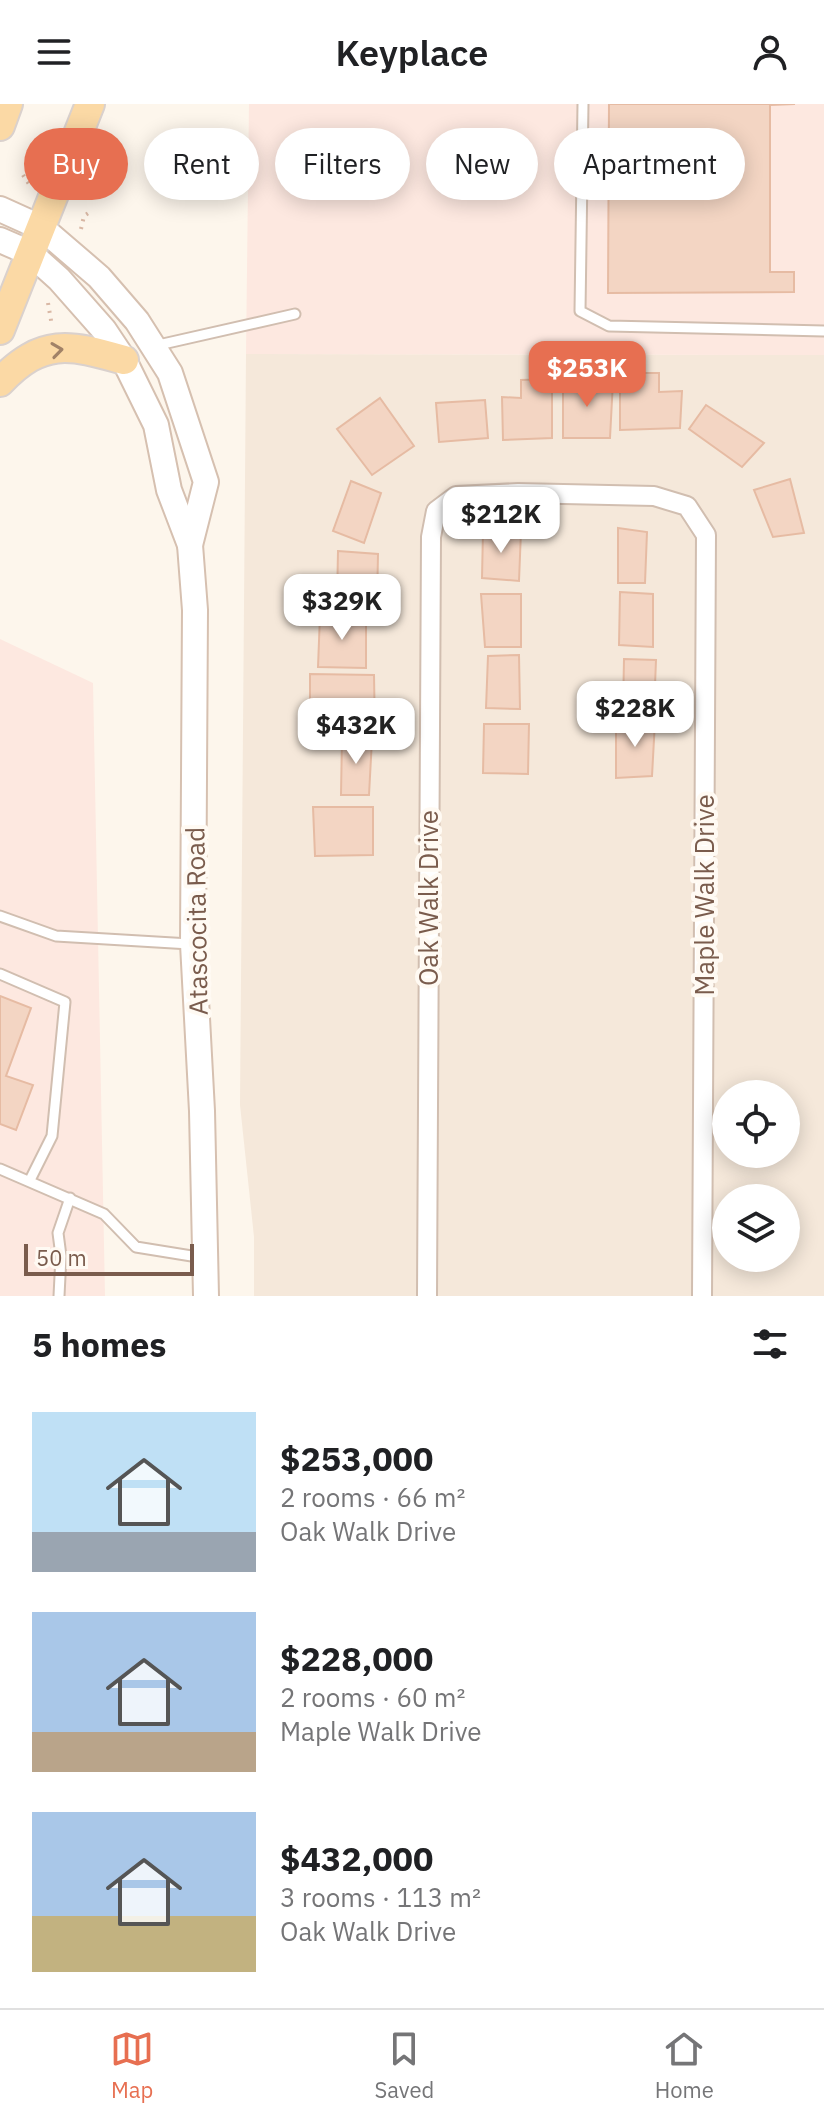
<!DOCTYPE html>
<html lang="en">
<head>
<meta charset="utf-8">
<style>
  :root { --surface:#fff; --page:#f6f6f6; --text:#202124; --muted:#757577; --line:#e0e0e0; --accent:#e76f51 }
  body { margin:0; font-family:"IBM Plex Sans",sans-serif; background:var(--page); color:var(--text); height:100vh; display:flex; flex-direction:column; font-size:30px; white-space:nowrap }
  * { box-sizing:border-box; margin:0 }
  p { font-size:26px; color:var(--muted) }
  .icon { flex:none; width:44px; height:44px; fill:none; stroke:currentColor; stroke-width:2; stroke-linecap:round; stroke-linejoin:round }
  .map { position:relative; height:1192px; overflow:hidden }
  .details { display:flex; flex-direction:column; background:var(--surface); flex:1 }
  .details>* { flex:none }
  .guide { position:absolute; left:24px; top:24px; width:776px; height:72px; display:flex; gap:16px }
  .buttons { position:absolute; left:712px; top:976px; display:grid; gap:16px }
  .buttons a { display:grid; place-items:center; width:88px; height:88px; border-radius:50%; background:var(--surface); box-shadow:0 4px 20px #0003; font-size:40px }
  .scale { position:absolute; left:24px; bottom:20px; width:170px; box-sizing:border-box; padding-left:8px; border:4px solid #7a5c4d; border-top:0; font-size:22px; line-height:28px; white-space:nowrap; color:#7a5c4d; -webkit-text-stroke:6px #fffaf3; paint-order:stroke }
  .price { position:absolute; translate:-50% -68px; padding:0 18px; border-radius:16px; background:#fff; color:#222; font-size:26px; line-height:52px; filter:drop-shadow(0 2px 4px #0008) }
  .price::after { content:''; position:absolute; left:50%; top:48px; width:24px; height:18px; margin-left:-12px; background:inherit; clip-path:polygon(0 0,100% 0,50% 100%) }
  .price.on { background:var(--accent); color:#fff }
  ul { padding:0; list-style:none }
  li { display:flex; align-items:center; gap:24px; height:200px; padding:0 32px }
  li span { display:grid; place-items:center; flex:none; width:224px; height:160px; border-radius:0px; color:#555 }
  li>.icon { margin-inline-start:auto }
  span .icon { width:96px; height:96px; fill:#fffc; stroke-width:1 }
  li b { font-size:34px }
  h2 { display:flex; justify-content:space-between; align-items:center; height:96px; padding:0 32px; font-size:34px }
  .pill { padding:0 28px; border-radius:36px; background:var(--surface); box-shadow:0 4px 20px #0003; font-size:28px; line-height:72px }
  .pill.on { background:var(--accent); color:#fff }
  header { display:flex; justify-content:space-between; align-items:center; height:104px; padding:0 32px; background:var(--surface); font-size:36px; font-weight:600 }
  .menu { display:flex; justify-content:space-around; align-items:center; height:112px; border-top:2px solid var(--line); background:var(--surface); font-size:22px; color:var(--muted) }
  .menu a { display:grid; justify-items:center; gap:4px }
  .menu .on { color:var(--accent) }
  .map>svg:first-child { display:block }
</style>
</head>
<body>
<header><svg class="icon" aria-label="menu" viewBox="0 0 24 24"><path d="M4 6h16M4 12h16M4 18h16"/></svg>Keyplace<svg class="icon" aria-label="person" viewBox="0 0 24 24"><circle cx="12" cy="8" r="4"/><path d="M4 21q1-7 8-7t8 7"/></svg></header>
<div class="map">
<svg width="824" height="1192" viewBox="0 0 824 1192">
  <rect width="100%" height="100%" fill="#fdf6ec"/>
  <!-- residential -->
  <path fill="#f5e8da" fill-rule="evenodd" d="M246 250 824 251V1192H254V1133L240 1001ZM726 990H786V1050H726ZM726 1094H786V1154H726Z"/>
  <!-- commercial -->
  <g fill="#fde8e0">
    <path d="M249 0H824V251L246 250Z"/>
    <path d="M0 535 93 579 105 1192H0Z"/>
  </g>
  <!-- building -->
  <g fill="#f3d5c3" stroke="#e6bba3" stroke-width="2">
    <path d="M609 0H795L770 1V168H794V188L608 189Z"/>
    <path d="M620 269H659V288L682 287 680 324 620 326Z"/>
    <path d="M552 275V334L503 336 502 293 521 294V276Z"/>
    <path d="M613 277 610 334H563V278Z"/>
    <path d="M380 294 414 342 372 371 337 325Z"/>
    <path d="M485 296 488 334 439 338 436 299Z"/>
    <path d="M706 301 764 339 742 363 689 325Z"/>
    <path d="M790 375 804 429 773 433 754 386Z"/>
    <path d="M351 377 381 389 364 439 333 427Z"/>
    <path d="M618 424 647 428 645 479H618Z"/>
    <path d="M483 427H521L519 477 482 474Z"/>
    <path d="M338 447 378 450 377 500 337 498Z"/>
    <path d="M620 488 653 490V543L619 541Z"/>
    <path d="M481 490H521V543H485Z"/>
    <path d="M320 511 366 513V564L318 563Z"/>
    <path d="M519 551 520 605 486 604 488 552Z"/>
    <path d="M624 555 656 556 654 607 623 606Z"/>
    <path d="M310 570 374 571 375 629 332 627V606L310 604Z"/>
    <path d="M616 617H655L652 672 616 674Z"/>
    <path d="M484 620H529L528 670 483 669Z"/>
    <path d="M342 634 372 635 369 691H341Z"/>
    <path d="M313 703H373V751L315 752Z"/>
    <path d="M0 892 31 904 6 972 33 981 16 1026 0 1020Z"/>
  </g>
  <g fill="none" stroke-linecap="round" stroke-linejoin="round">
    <defs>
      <g id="lane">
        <path d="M583 0 580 207 609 222 824 227"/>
        <path d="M154 242 295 210"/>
        <path d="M0 812 56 832 190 840"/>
        <path d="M0 870 65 898 52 1032 30 1076"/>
        <path d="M0 1065 104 1110 136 1143 204 1154"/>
        <path d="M59 1192 61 1152 58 1129 70 1094"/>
      </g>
      <path id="street" d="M427 1192 431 433 436 407 456 392 518 389 654 392 687 402 706 431 702 1192"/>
      <g id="secondary">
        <path d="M0 105 42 124 99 173 137 217 170 269 206 378 190 441"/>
        <path d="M0 136 30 149 59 175 104 226 124 256 156 321 169 386 190 441 195 506 193 840 202 1007 206 1192"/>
      </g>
      <g id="primary">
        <path d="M0 22 8 0"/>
        <path d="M0 226 90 0"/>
        <path d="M0 278C42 234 69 240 124 256"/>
      </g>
    </defs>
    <!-- lane casing -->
    <use href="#lane" stroke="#d1beb0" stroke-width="13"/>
    <!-- street casing -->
    <use href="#street" stroke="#d1beb0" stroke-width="22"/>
    <!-- secondary casing -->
    <use href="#secondary" stroke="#d6c0b0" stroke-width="28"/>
    <!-- primary casing -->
    <use href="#primary" stroke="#dad1cd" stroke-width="32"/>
    <!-- path -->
    <g stroke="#d9b8a5" stroke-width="4" stroke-dasharray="2 6" stroke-linecap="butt">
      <path d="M23 71 31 83"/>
      <path d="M81 125 84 112 90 108"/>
      <path d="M48 199 52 222"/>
    </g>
    <!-- lane -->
    <use href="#lane" stroke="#fff" stroke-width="9"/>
    <!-- street -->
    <use href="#street" stroke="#fff" stroke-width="18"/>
    <!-- secondary -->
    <use href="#secondary" stroke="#fff" stroke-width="24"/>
    <!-- primary -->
    <use href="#primary" stroke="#fbd9a5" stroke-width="28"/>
  </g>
  <!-- one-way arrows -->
  <defs><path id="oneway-chevron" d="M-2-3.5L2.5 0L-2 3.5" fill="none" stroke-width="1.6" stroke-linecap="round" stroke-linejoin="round" transform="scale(2)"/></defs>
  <use stroke="#a18267" href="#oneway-chevron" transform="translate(57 246) rotate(-8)"/>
  <g text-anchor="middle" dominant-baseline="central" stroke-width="8" stroke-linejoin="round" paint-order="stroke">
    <!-- street labels -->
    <g font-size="26" fill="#7a5c4d" stroke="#fffaf3">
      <text transform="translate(704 791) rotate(-90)">Maple Walk Drive</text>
      <text transform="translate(428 794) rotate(-90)">Oak Walk Drive</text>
      <text transform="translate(196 817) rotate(-91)">Atascocita Road</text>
    </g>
  </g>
</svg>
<div class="buttons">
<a><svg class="icon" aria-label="locate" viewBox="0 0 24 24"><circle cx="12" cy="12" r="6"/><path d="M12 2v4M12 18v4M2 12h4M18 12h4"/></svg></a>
<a><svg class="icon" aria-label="layers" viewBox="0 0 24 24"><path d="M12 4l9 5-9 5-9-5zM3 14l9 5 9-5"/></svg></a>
</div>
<div class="scale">50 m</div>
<b class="price on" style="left:587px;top:305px">$253K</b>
<b class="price" style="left:501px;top:451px">$212K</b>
<b class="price" style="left:342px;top:538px">$329K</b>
<b class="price" style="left:635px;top:645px">$228K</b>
<b class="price" style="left:356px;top:662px">$432K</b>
<div class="guide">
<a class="pill on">Buy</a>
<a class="pill">Rent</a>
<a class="pill">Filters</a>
<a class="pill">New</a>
<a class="pill">Apartment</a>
</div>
</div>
<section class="details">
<h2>5 homes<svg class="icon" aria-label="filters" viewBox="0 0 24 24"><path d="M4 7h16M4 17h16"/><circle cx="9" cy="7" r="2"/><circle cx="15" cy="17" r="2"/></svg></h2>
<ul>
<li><span style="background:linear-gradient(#bfe0f5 75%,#9aa5b1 0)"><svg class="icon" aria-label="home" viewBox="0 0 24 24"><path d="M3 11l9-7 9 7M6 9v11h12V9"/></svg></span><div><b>$253,000</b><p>2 rooms · 66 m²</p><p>Oak Walk Drive</p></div></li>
<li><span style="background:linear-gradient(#a9c7e8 75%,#b9a48a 0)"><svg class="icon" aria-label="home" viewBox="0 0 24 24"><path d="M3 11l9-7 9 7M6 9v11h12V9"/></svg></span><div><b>$228,000</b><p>2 rooms · 60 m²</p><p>Maple Walk Drive</p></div></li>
<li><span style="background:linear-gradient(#a9c7e8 65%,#c2b280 0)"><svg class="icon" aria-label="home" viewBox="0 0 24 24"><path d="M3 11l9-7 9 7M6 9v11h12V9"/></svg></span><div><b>$432,000</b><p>3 rooms · 113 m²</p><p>Oak Walk Drive</p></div></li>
</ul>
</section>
<nav class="menu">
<a class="on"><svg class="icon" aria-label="map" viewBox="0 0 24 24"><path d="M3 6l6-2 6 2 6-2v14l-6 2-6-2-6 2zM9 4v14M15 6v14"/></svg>Map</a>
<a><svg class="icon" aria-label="saved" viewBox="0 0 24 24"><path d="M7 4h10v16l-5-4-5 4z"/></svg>Saved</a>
<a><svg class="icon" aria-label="home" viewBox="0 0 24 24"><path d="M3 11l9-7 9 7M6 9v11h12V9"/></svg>Home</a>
</nav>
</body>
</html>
